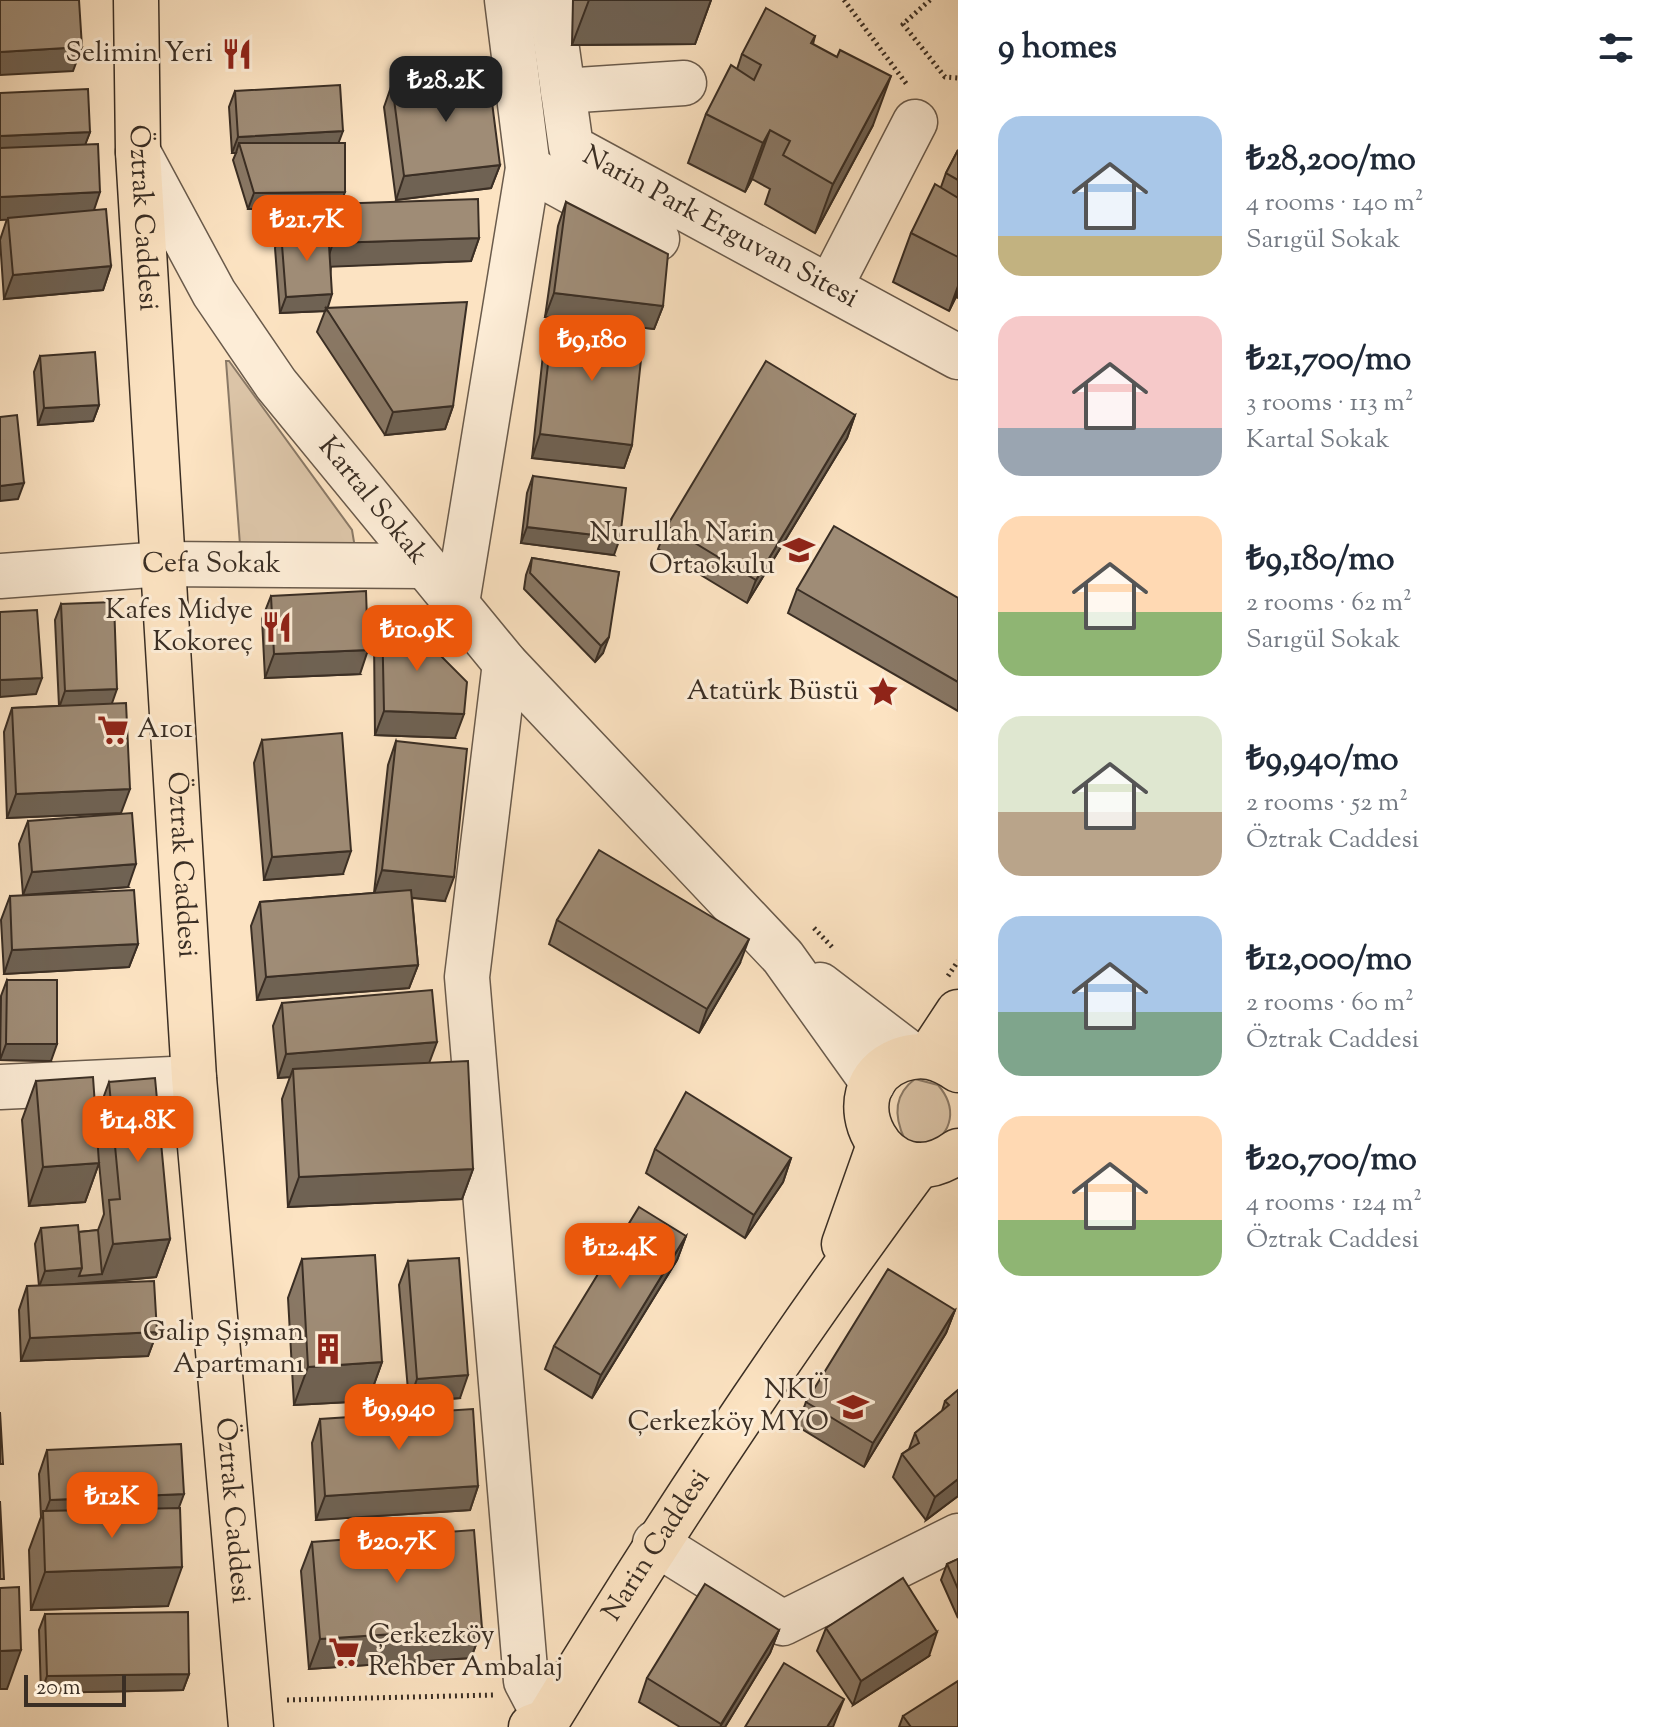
<!DOCTYPE html>
<html lang="en">
<head>
<meta charset="utf-8">
<style>
  :root { --surface:#fff; --page:#f2f2f3; --text:#1f2937; --muted:#747a83; --accent:#ea580c }
  body { margin:0; font-family:"Sorts Mill Goudy",serif; background:var(--page); color:var(--text); height:100vh; display:flex; flex-direction:column; font-size:30px; white-space:nowrap }
  * { box-sizing:border-box; margin:0 }
  p { font-size:26px; color:var(--muted) }
  .icon { flex:none; width:44px; height:44px; fill:none; stroke:currentColor; stroke-width:2; stroke-linecap:round; stroke-linejoin:round }
  .map { position:relative; flex:1; overflow:hidden }
  .side { display:flex; flex-direction:column; background:var(--surface); width:720px }
  .side>* { flex:none }
  .scale { position:absolute; left:24px; bottom:20px; width:102px; box-sizing:border-box; padding-left:8px; border:4px solid #3a2e24; border-top:0; font-size:22px; line-height:28px; white-space:nowrap; color:#3a2e24; -webkit-text-stroke:6px #fdedd7; paint-order:stroke }
  .price { position:absolute; translate:-50% -68px; padding:0 18px; border-radius:16px; background:var(--accent); color:#fff; font-size:26px; line-height:52px; filter:drop-shadow(0 2px 4px #0008) }
  .price::after { content:''; position:absolute; left:50%; top:48px; width:24px; height:18px; margin-left:-12px; background:inherit; clip-path:polygon(0 0,100% 0,50% 100%) }
  .price.selected { background:#222; color:#fff }
  ul { padding:0; list-style:none }
  li { display:flex; align-items:center; gap:24px; height:200px; padding:0 40px }
  li span { display:grid; place-items:center; flex:none; width:224px; height:160px; border-radius:24px; color:#555 }
  li>.icon { margin-inline-start:auto }
  span .icon { width:96px; height:96px; fill:#fffc; stroke-width:1 }
  li b { font-size:34px }
  h2 { display:flex; justify-content:space-between; align-items:center; height:96px; padding:0 40px; font-size:34px }
  main { display:flex; flex:1; min-height:0 }
  .map>svg:first-child { display:block }
</style>
</head>
<body>
<main>
<div class="map">
<svg width="958" height="1727" viewBox="0 0 958 1727">
  <rect width="100%" height="100%" fill="#fce3c2"/>
  <filter id="stains"><feTurbulence type="fractalNoise" baseFrequency=".0025" numOctaves="4"/><feColorMatrix values="0 0 0 0 .2 0 0 0 0 .09 0 0 0 0 .02 0 0 0 .5 -.17"/></filter>
  <radialGradient id="worn" r=".72"><stop offset=".6" stop-color="#630" stop-opacity="0"/><stop offset="1" stop-color="#630" stop-opacity=".3"/></radialGradient>
  <!-- green -->
  <g fill="#dbc4a7" stroke="#8a7966" stroke-width="2">
    <path d="M226 361H229L352 530 357 560 241 558Z"/>
    <path d="M915 1079 938 1085C957 1107 954 1133 927 1146L905 1140C894 1117 893 1095 915 1079Z"/>
  </g>
  <g fill="none" stroke-linecap="round" stroke-linejoin="round">
    <defs>
      <g id="minor">
        <path id="s1" d="M550 0 571 147 958 357"/>
        <path d="M563 91 684 83"/>
        <path id="s2" d="M138 152 214 293 276 384 505 663 783 957 873 1083"/>
        <path d="M528 168 657 239"/>
        <path d="M830 287 915 122"/>
        <path id="s3" d="M0 576 163 564 423 566"/>
        <path d="M457 603 528 168 507 0"/>
        <path d="M505 663 467 977 526 1681 547 1721"/>
        <path d="M820 985 913 1056"/>
        <path d="M0 1087 194 1078"/>
        <path d="M655 1543 783 1623 958 1536"/>
      </g>
      <g id="major">
        <path id="s4" d="M136 0 138 152 194 1078 251 1727"/>
        <path d="M929 1056 958 1012"/>
        <path d="M958 1070C940 1057 922 1052 900 1060 827 1088 885 1205 958 1151"/>
        <path d="M844 1244 879 1145"/>
        <path id="s5" d="M531 1727 547 1721C663 1530 786 1344 919 1165"/>
      </g>
    </defs>
    <!-- minor casing -->
    <use href="#minor" stroke="#6a5b4c" stroke-width="47"/>
    <!-- major casing -->
    <use href="#major" stroke="#3a2e24" stroke-width="47"/>
    <!-- path -->
    <g stroke="#3a2e24" stroke-width="5" stroke-dasharray="2 4" stroke-linecap="butt">
      <path d="M844 0 908 86"/>
      <path d="M930 0 903 24 945 77 958 78"/>
      <path d="M814 928 832 947"/>
      <path d="M948 976 958 961"/>
      <path d="M287 1700 493 1695"/>
    </g>
    <!-- minor -->
    <use href="#minor" stroke="#fdedd7" stroke-width="44"/>
    <!-- major -->
    <use href="#major" stroke="#fce3c2" stroke-width="44"/>
  </g>
  <!-- wall -->
  <g fill="#897865" stroke="#3a2e24" stroke-width="2">
    <path d="M573 0H711L695 44 572 45Z"/>
    <path d="M815 36 813 44 873 125 815 233 765 204 770 189 752 179 745 192 688 163 706 114 737 69 742 54Z"/>
    <path d="M392 84 500 165 491 188 396 200 384 107Z"/>
    <path d="M235 91 339 143 341 204 479 238 471 261 331 266 327 308 453 406 445 429 385 435 317 332 325 311 280 313 275 248 281 232 323 229 330 209H248L233 160 236 153H232L229 107Z"/>
    <path d="M90 132 85 144 94 210 111 266 103 290 4 299 0 240 7 219Z"/>
    <path d="M958 150V298L956 297 949 311 893 282 911 233 941 187 946 173Z"/>
    <path d="M566 202 663 306 654 329 545 317 558 226Z"/>
    <path d="M553 321 632 445 624 468 532 458 544 345Z"/>
    <path d="M40 356 99 405 93 421 38 425 34 372Z"/>
    <path d="M855 415 847 438 747 603 658 549 667 526Z"/>
    <path d="M533 476 614 555 521 543 527 493Z"/>
    <path d="M532 558 619 572 603 653 595 662 524 589 526 575Z"/>
    <path d="M797 589 958 598V711L788 613Z"/>
    <path d="M271 596 360 674 265 678 262 619Z"/>
    <path d="M61 604 112 704 121 813 7 818 4 732 12 708 59 706 55 620Z"/>
    <path d="M382 615 455 738 375 735 374 639Z"/>
    <path d="M262 740 343 874 264 880 254 763Z"/>
    <path d="M396 741 445 901 412 898 418 965 409 988 257 1000 251 926 260 902 374 893 388 765Z"/>
    <path d="M28 821 128 887 23 895 19 844Z"/>
    <path d="M10 896 138 944 129 967 4 974 1 920Z"/>
    <path d="M557 920 740 963 699 1033 549 944Z"/>
    <path d="M7 980 51 1061 0 1060 1 996Z"/>
    <path d="M282 1003 429 1063 473 1169 462 1199 288 1207 282 1099 290 1077 278 1078 273 1026Z"/>
    <path d="M36 1081 96 1118 109 1082 170 1239 156 1277 84 1284 157 1332 148 1356 21 1361 19 1310 27 1286H39L35 1244 41 1228 79 1232 98 1230 104 1214 99 1163 85 1202 29 1206 22 1120Z"/>
    <path d="M655 1149 791 1158 783 1182 745 1238 646 1173Z"/>
    <path d="M686 1236 677 1260 592 1398 545 1369 554 1346Z"/>
    <path d="M302 1259 382 1362 368 1401 294 1405 288 1298Z"/>
    <path d="M408 1261 460 1398 409 1402 399 1285Z"/>
    <path d="M955 1310 946 1333 864 1467 797 1426 806 1402Z"/>
    <path d="M958 1390V1496L926 1520 893 1477 902 1454 909 1449 915 1433 942 1411 945 1401Z"/>
    <path d="M320 1419 478 1486 470 1510 316 1520 312 1443Z"/>
    <path d="M47 1450 179 1508 168 1606 31 1610 29 1550 41 1517 39 1474Z"/>
    <path d="M312 1542 482 1628 471 1658 309 1669 301 1571Z"/>
    <path d="M958 1559V1618L941 1580 947 1564Z"/>
    <path d="M45 1614 189 1674 183 1690 41 1693 39 1630Z"/>
    <path d="M826 1628 929 1656 853 1705 817 1651Z"/>
    <path d="M779 1630 770 1653 725 1727H680L639 1702 647 1678Z"/>
    <path d="M903 1716 958 1727H899Z"/>
  </g>
  <!-- shaded-wall -->
  <g fill="#6f6253" stroke="#3a2e24" stroke-width="2">
    <path d="M589 0H711L695 44 572 45Z"/>
    <path d="M82 47 73 71 0 75V52Z"/>
    <path d="M891 76 873 125 815 233 833 184Z"/>
    <path d="M770 130 752 179 745 192 763 143Z"/>
    <path d="M343 131 337 147 239 143 236 153H232L238 137Z"/>
    <path d="M90 132 81 156 0 159V136Z"/>
    <path d="M500 165 491 188 396 200 404 176Z"/>
    <path d="M100 192 92 216 0 220V197Z"/>
    <path d="M345 192 339 208 332 204 330 209H248L254 193Z"/>
    <path d="M479 238 471 261 325 267 333 243Z"/>
    <path d="M111 266 103 290 4 299 13 275Z"/>
    <path d="M958 286V292L949 311Z"/>
    <path d="M554 293 663 306 654 329 545 317Z"/>
    <path d="M332 294 327 310 326 308 325 311 280 313 286 297Z"/>
    <path d="M99 405 93 421 38 425 44 408Z"/>
    <path d="M453 406 445 429 385 435 393 412Z"/>
    <path d="M855 415 847 438 747 603 756 580Z"/>
    <path d="M540 434 632 445 624 468 532 458Z"/>
    <path d="M24 483 18 499 0 501V486Z"/>
    <path d="M527 527 620 538 614 555 521 543Z"/>
    <path d="M609 637 603 653 595 662 601 646Z"/>
    <path d="M368 650 360 674 265 678 274 654Z"/>
    <path d="M42 678 36 694 0 697V680Z"/>
    <path d="M117 689 111 706 59 708 65 691Z"/>
    <path d="M384 711 464 714 455 738 375 735Z"/>
    <path d="M130 789 121 813 7 818 16 794Z"/>
    <path d="M351 851 343 874 264 880 272 857Z"/>
    <path d="M136 864 128 887 23 895 32 872Z"/>
    <path d="M382 870 454 877 445 901 374 894Z"/>
    <path d="M749 939 740 963 699 1033 707 1009Z"/>
    <path d="M138 944 129 967 4 974 12 950Z"/>
    <path d="M418 965 409 988 257 1000 266 977Z"/>
    <path d="M437 1042 428 1066 293 1069 290 1077 278 1078 286 1054Z"/>
    <path d="M6 1044H57L51 1061 0 1060Z"/>
    <path d="M791 1158 783 1182 745 1238 754 1215Z"/>
    <path d="M99 1163 85 1202 29 1206 43 1167Z"/>
    <path d="M473 1169 462 1199 288 1207 299 1177Z"/>
    <path d="M686 1236 677 1260 592 1398 601 1375Z"/>
    <path d="M170 1239 156 1277 39 1287 45 1271 82 1268 102 1274 113 1244Z"/>
    <path d="M955 1310 946 1333 864 1467 873 1443Z"/>
    <path d="M157 1332 148 1356 21 1361 30 1338Z"/>
    <path d="M382 1362 368 1401 294 1405 308 1367Z"/>
    <path d="M468 1375 460 1398 409 1402 417 1379Z"/>
    <path d="M958 1479V1496L926 1520 935 1497Z"/>
    <path d="M478 1486 470 1510 316 1520 325 1496Z"/>
    <path d="M184 1494 175 1518H43L50 1500Z"/>
    <path d="M182 1567 168 1606 31 1610 45 1572Z"/>
    <path d="M482 1628 471 1658 309 1669 320 1639Z"/>
    <path d="M779 1630 770 1653 725 1727H720Z"/>
    <path d="M937 1632 929 1656 853 1705 861 1681Z"/>
    <path d="M21 1650 7 1689H0V1651Z"/>
    <path d="M189 1674 183 1690 41 1693 47 1676Z"/>
    <path d="M844 1699 833 1727H827Z"/>
  </g>
  <!-- building -->
  <g fill="#9f8c76" stroke="#3a2e24" stroke-width="2">
    <path d="M0 0H79L82 47 0 52Z"/>
    <path d="M766 8 815 36 811 43 837 57 840 50 891 76 833 184 783 155 790 141 770 130 763 143 706 114 731 65 754 80 761 65 742 54Z"/>
    <path d="M488 71 500 165 404 176 392 84Z"/>
    <path d="M340 85 343 131 238 137 235 91Z"/>
    <path d="M88 89 90 132 0 136V93Z"/>
    <path d="M239 143H345V192L254 193Z"/>
    <path d="M98 144 100 192 0 197V148Z"/>
    <path d="M958 150V180L946 173Z"/>
    <path d="M935 184 958 198V257L911 233Z"/>
    <path d="M478 199 479 238 333 243 332 204Z"/>
    <path d="M566 202 668 254 663 306 554 293Z"/>
    <path d="M106 209 111 266 13 275 8 218Z"/>
    <path d="M328 229 332 294 286 297 281 232Z"/>
    <path d="M467 302 453 406 393 412 326 308Z"/>
    <path d="M553 321 644 331 632 445 540 434Z"/>
    <path d="M95 352 99 405 44 408 40 356Z"/>
    <path d="M766 361 855 415 756 580 667 526Z"/>
    <path d="M17 415 24 483 0 486V417Z"/>
    <path d="M533 476 626 488 620 538 527 527Z"/>
    <path d="M834 526 958 598V682L797 589Z"/>
    <path d="M532 558 619 572 609 637 601 646 530 573Z"/>
    <path d="M366 591 368 650 274 654 271 596Z"/>
    <path d="M114 602 117 689 65 691 61 604Z"/>
    <path d="M37 610 42 678 0 680V612Z"/>
    <path d="M399 614 467 682 464 714 384 711 382 615Z"/>
    <path d="M126 703 130 789 16 794 12 708Z"/>
    <path d="M342 733 351 851 272 857 262 740Z"/>
    <path d="M396 741 467 749 454 877 382 870Z"/>
    <path d="M132 813 136 864 32 872 28 821Z"/>
    <path d="M599 850 749 939 707 1009 557 920Z"/>
    <path d="M134 890 138 944 12 950 10 896Z"/>
    <path d="M411 890 418 965 266 977 260 902Z"/>
    <path d="M7 980H57V1044H6Z"/>
    <path d="M432 990 437 1042 286 1054 282 1003Z"/>
    <path d="M468 1061 473 1169 299 1177 293 1069Z"/>
    <path d="M93 1077 99 1163 43 1167 36 1081Z"/>
    <path d="M155 1078 170 1239 113 1244 109 1200 120 1199 109 1082Z"/>
    <path d="M686 1092 791 1158 754 1215 655 1149Z"/>
    <path d="M639 1207 686 1236 601 1375 554 1346Z"/>
    <path d="M78 1225 82 1268 45 1271 41 1228Z"/>
    <path d="M98 1230 102 1274 79 1276 82 1268 79 1232Z"/>
    <path d="M375 1255 382 1362 308 1367 302 1259Z"/>
    <path d="M459 1258 468 1375 417 1379 408 1261Z"/>
    <path d="M888 1269 955 1310 873 1443 806 1402Z"/>
    <path d="M154 1281 157 1332 30 1338 27 1286Z"/>
    <path d="M958 1390V1479L935 1497 902 1454 919 1443 915 1433 949 1405 945 1401Z"/>
    <path d="M473 1409 478 1486 325 1496 320 1419Z"/>
    <path d="M0 1412 3 1464H0Z"/>
    <path d="M181 1444 184 1494 50 1500 47 1450Z"/>
    <path d="M0 1501 4 1579H0Z"/>
    <path d="M180 1508 182 1567 45 1572 43 1511Z"/>
    <path d="M474 1530 482 1628 320 1639 312 1542Z"/>
    <path d="M958 1559V1589L947 1564Z"/>
    <path d="M903 1578 937 1632 861 1681 826 1628Z"/>
    <path d="M705 1584 779 1630 721 1724 647 1678Z"/>
    <path d="M19 1587 21 1650 0 1651V1588Z"/>
    <path d="M188 1612 189 1674 47 1676 45 1614Z"/>
    <path d="M784 1663 844 1699 827 1727H745Z"/>
    <path d="M958 1681V1727H911L903 1716Z"/>
  </g>
  <!-- icons -->
  <defs>
    <symbol id="restaurant-bare" viewBox="-9 -9 18 18"><path d="M-5-6h1v4h1v-4h1v4h1v-4h1v5L-1.5 .5V6h-2V.5L-5-1ZM5-6V6H3V1.5H1.5Q1.5-4 5-6Z" fill="#8f2418" stroke="#fdedd7" stroke-width="2.5" paint-order="stroke"/></symbol>
    <symbol id="school-bare" viewBox="-9 -9 18 18"><path d="M0-5L7-2L0 1L-7-2ZM-4 1L0 2.5L4 1V4Q0 6-4 4Z" fill="#8f2418" stroke="#fdedd7" stroke-width="2.5" paint-order="stroke"/></symbol>
    <symbol id="sight-bare" viewBox="-9 -9 18 18"><path d="M0-6L1.8-2.2L6-1.7L2.9 1.2L3.7 5.4L0 3.3L-3.7 5.4L-2.9 1.2L-6-1.7L-1.8-2.2Z" fill="#8f2418" stroke="#fdedd7" stroke-width="2.5" paint-order="stroke"/></symbol>
    <symbol id="supermarket-bare" viewBox="-9 -9 18 18"><path d="M-6-5.5h2.5l.6 2H6L4.5 2H-2.5L-4.4-4H-6ZM-1.5 3.2a1.3 1.3 0 1 0 .1 0ZM3 3.2a1.3 1.3 0 1 0 .1 0Z" fill="#8f2418" stroke="#fdedd7" stroke-width="2.5" paint-order="stroke"/></symbol>
    <symbol id="building-bare" viewBox="-9 -9 18 18"><path d="M-4-6H4V6H1V3H-1V6H-4ZM-2.5-4.3h1.7v1.8h-1.7ZM.8-4.3h1.7v1.8H.8ZM-2.5-1h1.7V.8h-1.7ZM.8-1h1.7V.8H.8Z" fill="#8f2418" stroke="#fdedd7" stroke-width="2.5" paint-order="stroke"/></symbol>
    <symbol id="university-bare" viewBox="-9 -9 18 18"><path d="M0-5L7-2L0 1L-7-2ZM-4 1L0 2.5L4 1V4Q0 6-4 4Z" fill="#8f2418" stroke="#fdedd7" stroke-width="2.5" paint-order="stroke"/></symbol>
  </defs>
  <g fill-rule="evenodd">
    <use href="#restaurant-bare" x="215" y="32" width="44" height="44"/>
    <use href="#school-bare" x="777" y="528" width="44" height="44"/>
    <use href="#restaurant-bare" x="255" y="605" width="44" height="44"/>
    <use href="#sight-bare" x="861" y="670" width="44" height="44"/>
    <use href="#supermarket-bare" x="91" y="708" width="44" height="44"/>
    <use href="#building-bare" x="306" y="1327" width="44" height="44"/>
    <use href="#university-bare" x="831" y="1385" width="44" height="44"/>
    <use href="#supermarket-bare" x="322" y="1630" width="44" height="44"/>
  </g>
  <g text-anchor="middle" dominant-baseline="central" stroke-width="6" stroke-linejoin="round" paint-order="stroke">
    <!-- poi labels -->
    <g font-size="28" fill="#3a2e24" stroke="#fdedd7" text-anchor="end">
      <text x="213" y="54">Selimin Yeri</text>
      <text x="775" y="534">Nurullah Narin<tspan x="775" dy="32">Ortaokulu</tspan></text>
      <text x="253" y="611">Kafes Midye<tspan x="253" dy="32">Kokoreç</tspan></text>
      <text x="859" y="692">Atatürk Büstü</text>
      <text x="137" y="730" text-anchor="start">A101</text>
      <text x="304" y="1333">Galip Şişman<tspan x="304" dy="32">Apartmanı</tspan></text>
      <text x="829" y="1391">NKÜ<tspan x="829" dy="32">Çerkezköy MYO</tspan></text>
      <text x="368" y="1636" text-anchor="start">Çerkezköy<tspan x="368" dy="32">Rehber Ambalaj</tspan></text>
    </g>
    <!-- street labels -->
    <g font-size="28" fill="#3a2e24" stroke="#fdedd7">
      <text stroke="none"><textPath href="#s4" startOffset="218">Öztrak Caddesi</textPath></text>
      <text stroke="none"><textPath href="#s1" startOffset="318">Narin Park Erguvan Sitesi</textPath></text>
      <text stroke="none"><textPath href="#s2" startOffset="422">Kartal Sokak</textPath></text>
      <text stroke="none"><textPath href="#s3" startOffset="212">Cefa Sokak</textPath></text>
      <text stroke="none"><textPath href="#s4" startOffset="866">Öztrak Caddesi</textPath></text>
      <text stroke="none"><textPath href="#s4" startOffset="1514">Öztrak Caddesi</textPath></text>
      <text stroke="none"><textPath href="#s5" startOffset="224">Narin Caddesi</textPath></text>
    </g>
  </g>
  <rect width="100%" height="100%" filter="url(#stains)"/>
  <rect width="100%" height="100%" fill="url(#worn)"/>
</svg>
<div class="scale">20 m</div>
<b class="price selected" style="left:446px;top:124px">₺28.2K</b>
<b class="price" style="left:307px;top:263px">₺21.7K</b>
<b class="price" style="left:592px;top:383px">₺9,180</b>
<b class="price" style="left:417px;top:673px">₺10.9K</b>
<b class="price" style="left:138px;top:1164px">₺14.8K</b>
<b class="price" style="left:620px;top:1291px">₺12.4K</b>
<b class="price" style="left:399px;top:1452px">₺9,940</b>
<b class="price" style="left:112px;top:1540px">₺12K</b>
<b class="price" style="left:397px;top:1585px">₺20.7K</b>
</div>
<section class="side">
<h2>9 homes<svg class="icon" aria-label="filters" viewBox="0 0 24 24"><path d="M4 7h16M4 17h16"/><circle cx="9" cy="7" r="2"/><circle cx="15" cy="17" r="2"/></svg></h2>
<ul>
<li><span style="background:linear-gradient(#a9c7e8 75%,#c2b280 0)"><svg class="icon" aria-label="home" viewBox="0 0 24 24"><path d="M3 11l9-7 9 7M6 9v11h12V9"/></svg></span><div><b>₺28,200/mo</b><p>4 rooms · 140 m²</p><p>Sarıgül Sokak</p></div></li>
<li><span style="background:linear-gradient(#f6c9c9 70%,#9aa5b1 0)"><svg class="icon" aria-label="home" viewBox="0 0 24 24"><path d="M3 11l9-7 9 7M6 9v11h12V9"/></svg></span><div><b>₺21,700/mo</b><p>3 rooms · 113 m²</p><p>Kartal Sokak</p></div></li>
<li><span style="background:linear-gradient(#ffd9b3 60%,#8fb573 0)"><svg class="icon" aria-label="home" viewBox="0 0 24 24"><path d="M3 11l9-7 9 7M6 9v11h12V9"/></svg></span><div><b>₺9,180/mo</b><p>2 rooms · 62 m²</p><p>Sarıgül Sokak</p></div></li>
<li><span style="background:linear-gradient(#dfe7d0 60%,#b9a48a 0)"><svg class="icon" aria-label="home" viewBox="0 0 24 24"><path d="M3 11l9-7 9 7M6 9v11h12V9"/></svg></span><div><b>₺9,940/mo</b><p>2 rooms · 52 m²</p><p>Öztrak Caddesi</p></div></li>
<li><span style="background:linear-gradient(#a9c7e8 60%,#7fa58c 0)"><svg class="icon" aria-label="home" viewBox="0 0 24 24"><path d="M3 11l9-7 9 7M6 9v11h12V9"/></svg></span><div><b>₺12,000/mo</b><p>2 rooms · 60 m²</p><p>Öztrak Caddesi</p></div></li>
<li><span style="background:linear-gradient(#ffd9b3 65%,#8fb573 0)"><svg class="icon" aria-label="home" viewBox="0 0 24 24"><path d="M3 11l9-7 9 7M6 9v11h12V9"/></svg></span><div><b>₺20,700/mo</b><p>4 rooms · 124 m²</p><p>Öztrak Caddesi</p></div></li>
</ul>
</section>
</main>
</body>
</html>
